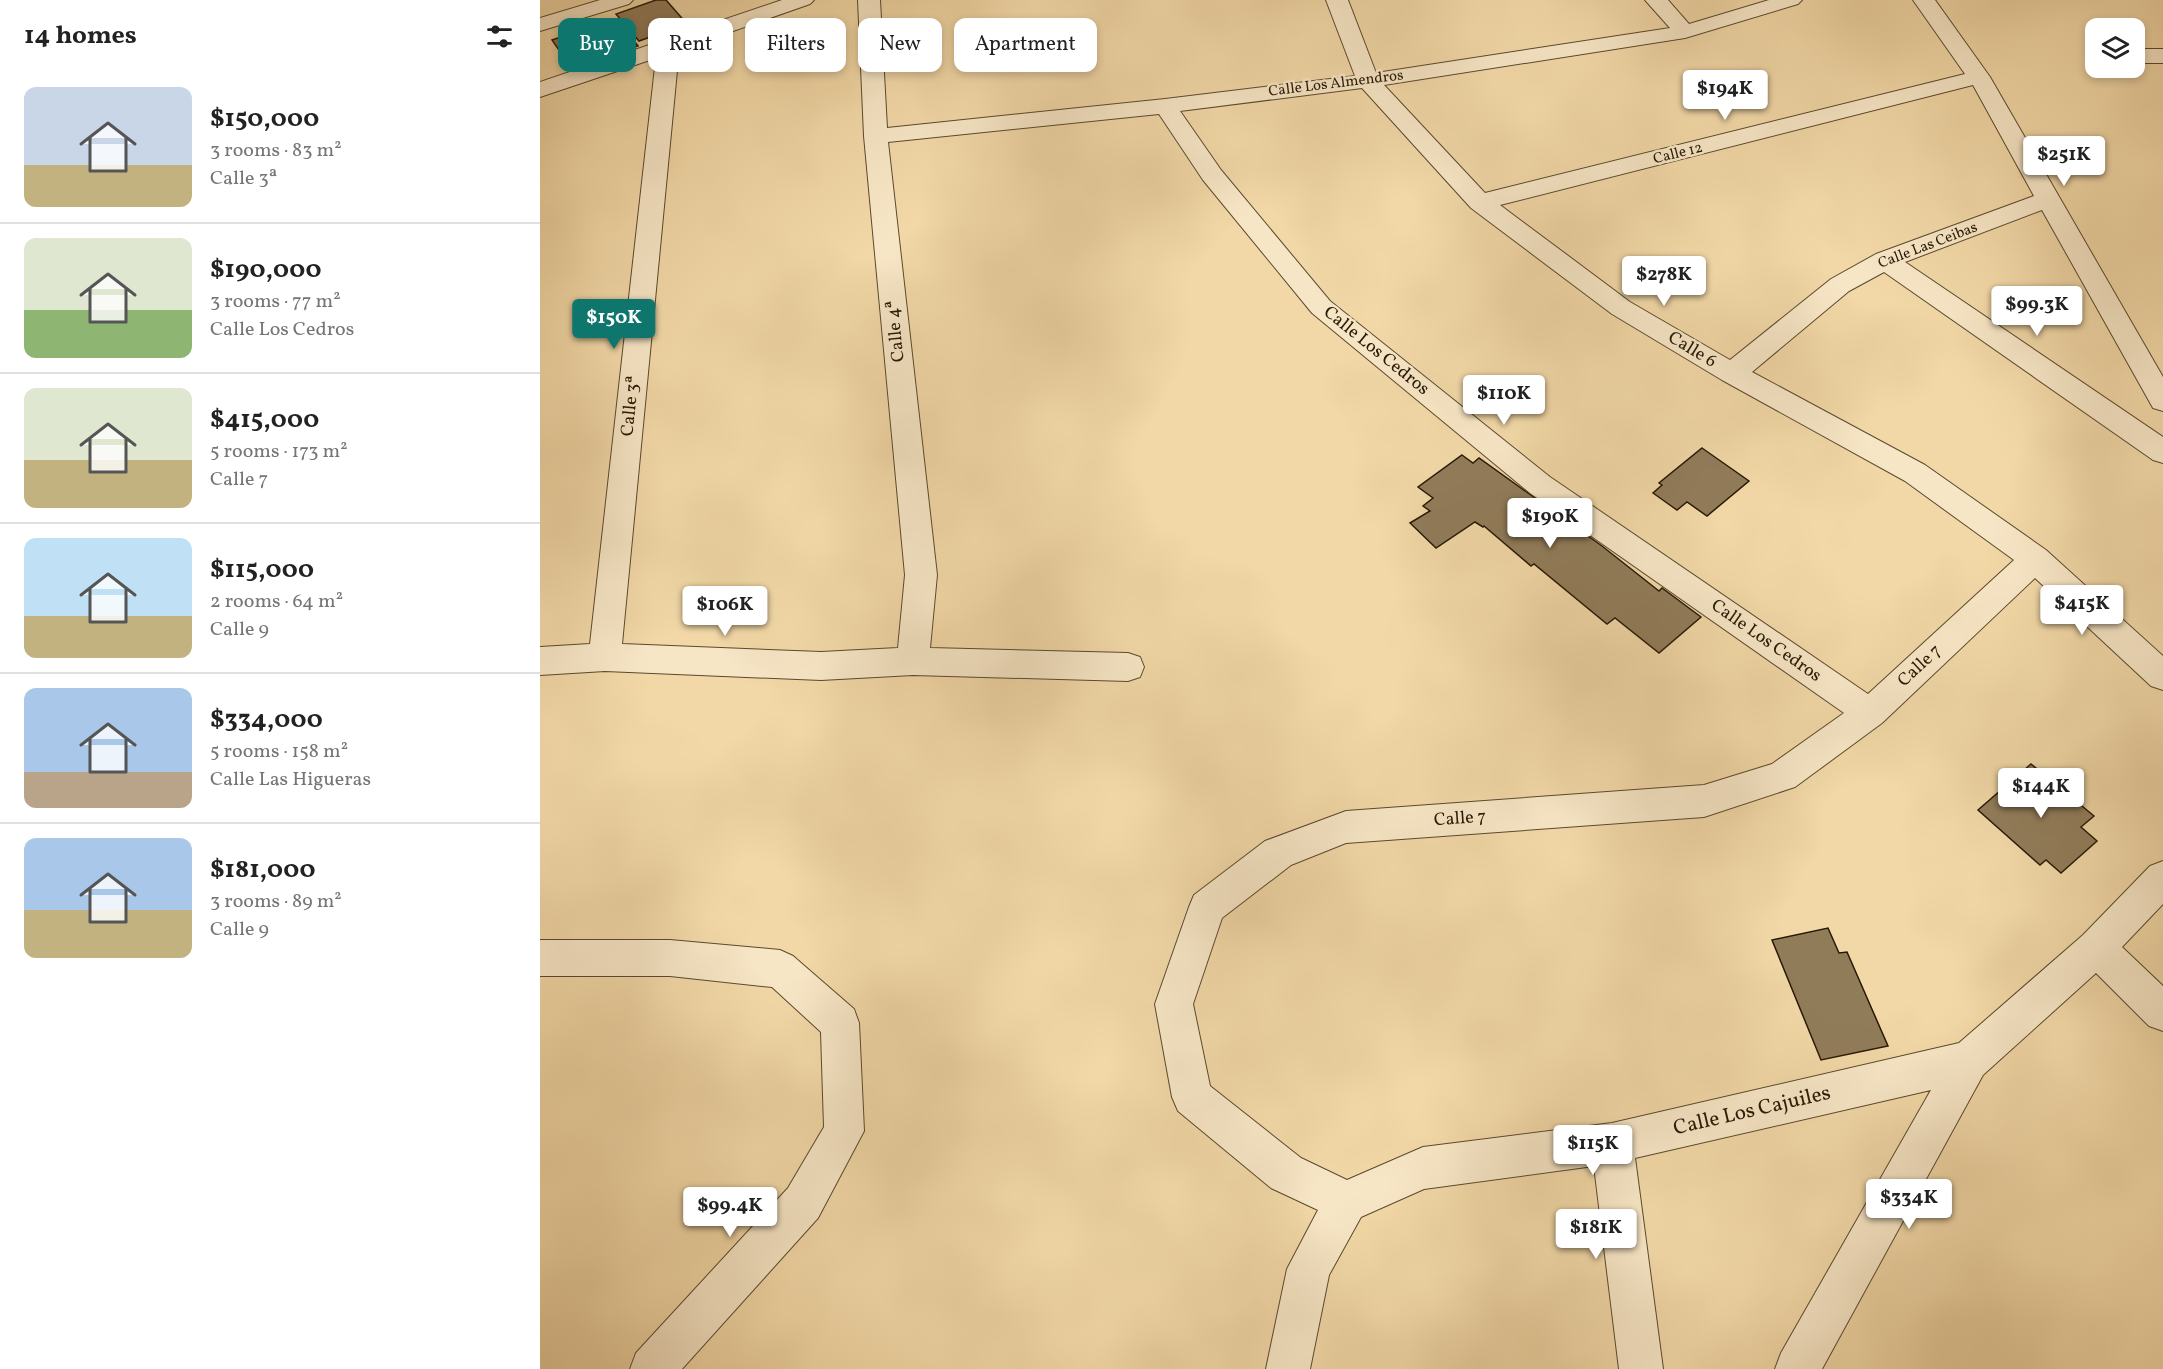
<!DOCTYPE html>
<html lang="en">
<head>
<meta charset="utf-8">
<style>
  :root { --surface:#fff; --page:#f2f2f2; --text:#222; --muted:#767676; --line:#e0e0e0; --accent:#0f766e }
  body { margin:0; font-family:Vollkorn,serif; background:var(--page); color:var(--text); height:100vh; display:flex; flex-direction:column; font-size:22px; white-space:nowrap }
  * { box-sizing:border-box; margin:0 }
  p { font-size:20px; color:var(--muted) }
  .icon { flex:none; width:33px; height:33px; fill:none; stroke:currentColor; stroke-width:2; stroke-linecap:round; stroke-linejoin:round }
  .map { position:relative; flex:1; overflow:hidden }
  .side { display:flex; flex-direction:column; background:var(--surface); width:540px }
  .side>* { flex:none }
  .top-card { position:absolute; left:18px; top:18px; width:570px; height:54px; display:flex; gap:12px }
  .fabs { position:absolute; left:1545px; top:18px; display:grid; gap:12px }
  .fabs a { display:grid; place-items:center; width:60px; height:60px; border-radius:12px; background:var(--surface); box-shadow:0 3px 9px #0003; font-size:30px }
  .price { position:absolute; translate:-50% -51px; padding:0 14px; border-radius:6px; background:#fff; color:#222; font-size:20px; line-height:39px; filter:drop-shadow(0 2px 3px #0008) }
  .price::after { content:''; position:absolute; left:50%; top:36px; width:18px; height:14px; margin-left:-9px; background:inherit; clip-path:polygon(0 0,100% 0,50% 100%) }
  .price.active { background:var(--accent); color:#fff }
  ul { padding:0; list-style:none }
  li { display:flex; align-items:center; gap:18px; height:150px; padding:0 24px }
  li+li { border-top:2px solid var(--line) }
  li span { display:grid; place-items:center; flex:none; width:168px; height:120px; border-radius:12px; color:#555 }
  li>.icon { margin-inline-start:auto }
  span .icon { width:72px; height:72px; fill:#fffc; stroke-width:1 }
  li b { font-size:26px }
  h2 { display:flex; justify-content:space-between; align-items:center; height:72px; padding:0 24px; font-size:26px }
  .tag { padding:0 21px; border-radius:12px; background:var(--surface); box-shadow:0 3px 9px #0003; font-size:21px; line-height:54px }
  .tag.active { background:var(--accent); color:#fff }
  main { display:flex; flex:1; min-height:0 }
  .map>svg:first-child { display:block }
</style>
</head>
<body>
<main>
<section class="side">
<h2>14 homes<svg class="icon" aria-label="filters" viewBox="0 0 24 24"><path d="M4 7h16M4 17h16"/><circle cx="9" cy="7" r="2"/><circle cx="15" cy="17" r="2"/></svg></h2>
<ul>
<li><span style="background:linear-gradient(#c9d6e8 65%,#c2b280 0)"><svg class="icon" aria-label="home" viewBox="0 0 24 24"><path d="M3 11l9-7 9 7M6 9v11h12V9"/></svg></span><div><b>$150,000</b><p>3 rooms · 83 m²</p><p>Calle 3ª</p></div></li>
<li><span style="background:linear-gradient(#dfe7d0 60%,#8fb573 0)"><svg class="icon" aria-label="home" viewBox="0 0 24 24"><path d="M3 11l9-7 9 7M6 9v11h12V9"/></svg></span><div><b>$190,000</b><p>3 rooms · 77 m²</p><p>Calle Los Cedros</p></div></li>
<li><span style="background:linear-gradient(#dfe7d0 60%,#c2b280 0)"><svg class="icon" aria-label="home" viewBox="0 0 24 24"><path d="M3 11l9-7 9 7M6 9v11h12V9"/></svg></span><div><b>$415,000</b><p>5 rooms · 173 m²</p><p>Calle 7</p></div></li>
<li><span style="background:linear-gradient(#bfe0f5 65%,#c2b280 0)"><svg class="icon" aria-label="home" viewBox="0 0 24 24"><path d="M3 11l9-7 9 7M6 9v11h12V9"/></svg></span><div><b>$115,000</b><p>2 rooms · 64 m²</p><p>Calle 9</p></div></li>
<li><span style="background:linear-gradient(#a9c7e8 70%,#b9a48a 0)"><svg class="icon" aria-label="home" viewBox="0 0 24 24"><path d="M3 11l9-7 9 7M6 9v11h12V9"/></svg></span><div><b>$334,000</b><p>5 rooms · 158 m²</p><p>Calle Las Higueras</p></div></li>
<li><span style="background:linear-gradient(#a9c7e8 60%,#c2b280 0)"><svg class="icon" aria-label="home" viewBox="0 0 24 24"><path d="M3 11l9-7 9 7M6 9v11h12V9"/></svg></span><div><b>$181,000</b><p>3 rooms · 89 m²</p><p>Calle 9</p></div></li>
</ul>
</section>
<div class="map">
<svg width="1623" height="1369" viewBox="0 0 1623 1369">
  <rect width="100%" height="100%" fill="#f2d8a7"/>
  <filter id="stains"><feTurbulence type="fractalNoise" baseFrequency=".00333" numOctaves="4"/><feColorMatrix values="0 0 0 0 .2 0 0 0 0 .09 0 0 0 0 .02 0 0 0 .5 -.17"/></filter>
  <radialGradient id="worn" r=".72"><stop offset=".6" stop-color="#630" stop-opacity="0"/><stop offset="1" stop-color="#630" stop-opacity=".3"/></radialGradient>
  <!-- building -->
  <g fill="#917c5a" stroke="#271906" stroke-width="1.5">
    <path d="M116 0H126L147 24 99 41 76 14Z"/>
    <path d="M77 19 98 46 32 69 12 40Z"/>
    <path d="M1162 448 1209 481 1167 516 1147 502 1137 510 1113 493 1122 485 1119 483Z"/>
    <path d="M922 455 933 463 939 458 1062 546 1119 591 1122 588 1161 617 1119 653 1075 618 1067 624 994 564 991 566 944 526 943 527 935 522 896 548 870 523 890 511 883 506 893 498 878 487Z"/>
    <path d="M1491 764 1554 816 1541 827 1557 841 1521 873 1506 860 1500 865 1438 810Z"/>
    <path d="M1288 928 1299 953 1307 952 1348 1046 1281 1060 1232 940Z"/>
  </g>
  <g fill="none" stroke-linecap="round" stroke-linejoin="round">
    <defs>
      <g id="minor">
        <path d="M60 0H93L89 4 0 31V18Z"/>
        <path d="M242 0H274L270 4 139 50 82 644 281 652 358 648 365 575 324 136 318 0H340L347 128 625 99 815 76 786 0H808L836 73 1130 28 1105 0H1128L1149 24 1229 0H1262L1258 4 1145 38 844 85 945 193 1425 74 1373 0H1395L1450 77 1623 377V411L1613 408 1502 210 1365 262 1623 437V463L1613 460 1344 272 1309 291 1212 372 1385 465 1506 550 1623 656V690L1611 686 1495 578 1342 723 1255 787 1164 817 806 843 751 865 682 918 653 1004 670 1086 761 1158 807 1180 883 1147 1072 1123 1419 1043 1543 935 1610 866 1623 861V904L1582 947 1623 986V1031L1609 1026 1556 973 1443 1075 1282 1369H1235L1241 1353 1391 1090 1095 1158 1123 1369H1079L1054 1166 884 1189 821 1217 789 1275 770 1369H726L747 1269 778 1210 731 1188 638 1111 632 1097 615 1004 649 907 654 895 725 841 806 811 1164 785 1232 764 1304 713 990 493 772 313 663 180 619 114 348 142 397 575 390 648 588 653 600 657 604 667 600 677 588 681 373 675 281 680 65 671 0 675V647L50 644 116 58 0 97V82ZM1433 85 1494 196 1336 254 1291 279 1190 360 1090 302 960 205ZM822 88 931 208 1072 314 1182 380 1365 481 1474 560 1328 694 1010 477 790 301 681 170 640 111Z"/>
        <rect x="1594" y="49" width="29" height="14"/>
        <path d="M0 940H130L240 950 253 956 314 1009 319 1023 324 1131 278 1218 142 1369H90L96 1353 248 1188 284 1127 281 1032 232 987 130 976H0Z"/>
      </g>
    </defs>
    <!-- minor casing -->
    <use href="#minor" stroke="#5a492e" stroke-width="2"/>
    <!-- minor -->
    <use href="#minor" fill="#f7e6c6" fill-rule="evenodd"/>
  </g>
  <g text-anchor="middle" dominant-baseline="central" stroke-width="5" stroke-linejoin="round" paint-order="stroke">
    <!-- far-street labels -->
    <g font-size="15" fill="#271906" stroke="#f7e6c6">
      <text transform="translate(796 84) rotate(-7)">Calle Los Almendros</text>
      <text transform="translate(1138 154) rotate(-14)">Calle 12</text>
      <text transform="translate(1388 246) rotate(-21)">Calle Las Ceibas</text>
    </g>
    <!-- street labels -->
    <g font-size="18" fill="#271906" stroke="#f7e6c6">
      <text transform="translate(356 331) rotate(-96)">Calle 4ª</text>
      <text transform="translate(1152 350) rotate(31)">Calle 6</text>
      <text transform="translate(836 351) rotate(39)">Calle Los Cedros</text>
      <text transform="translate(91 406) rotate(-84)">Calle 3ª</text>
      <text transform="translate(1226 641) rotate(35)">Calle Los Cedros</text>
      <text transform="translate(1380 666) rotate(-43)">Calle 7</text>
      <text transform="translate(920 819) rotate(-4)">Calle 7</text>
    </g>
    <!-- near-street labels -->
    <g font-size="21" fill="#271906" stroke="#f7e6c6">
      <text transform="translate(1212 1111) rotate(-13)">Calle Los Cajuiles</text>
    </g>
  </g>
  <rect width="100%" height="100%" filter="url(#stains)"/>
  <rect width="100%" height="100%" fill="url(#worn)"/>
</svg>
<div class="fabs">
<a><svg class="icon" aria-label="layers" viewBox="0 0 24 24"><path d="M12 4l9 5-9 5-9-5zM3 14l9 5 9-5"/></svg></a>
</div>
<b class="price" style="left:1185px;top:121px">$194K</b>
<b class="price" style="left:1524px;top:187px">$251K</b>
<b class="price" style="left:1124px;top:307px">$278K</b>
<b class="price" style="left:1497px;top:337px">$99.3K</b>
<b class="price active" style="left:74px;top:350px">$150K</b>
<b class="price" style="left:964px;top:426px">$110K</b>
<b class="price" style="left:1010px;top:549px">$190K</b>
<b class="price" style="left:1542px;top:636px">$415K</b>
<b class="price" style="left:185px;top:637px">$106K</b>
<b class="price" style="left:1501px;top:819px">$144K</b>
<b class="price" style="left:1053px;top:1176px">$115K</b>
<b class="price" style="left:1369px;top:1230px">$334K</b>
<b class="price" style="left:190px;top:1238px">$99.4K</b>
<b class="price" style="left:1056px;top:1260px">$181K</b>
<div class="top-card">
<a class="tag active">Buy</a>
<a class="tag">Rent</a>
<a class="tag">Filters</a>
<a class="tag">New</a>
<a class="tag">Apartment</a>
</div>
</div>
</main>
</body>
</html>
